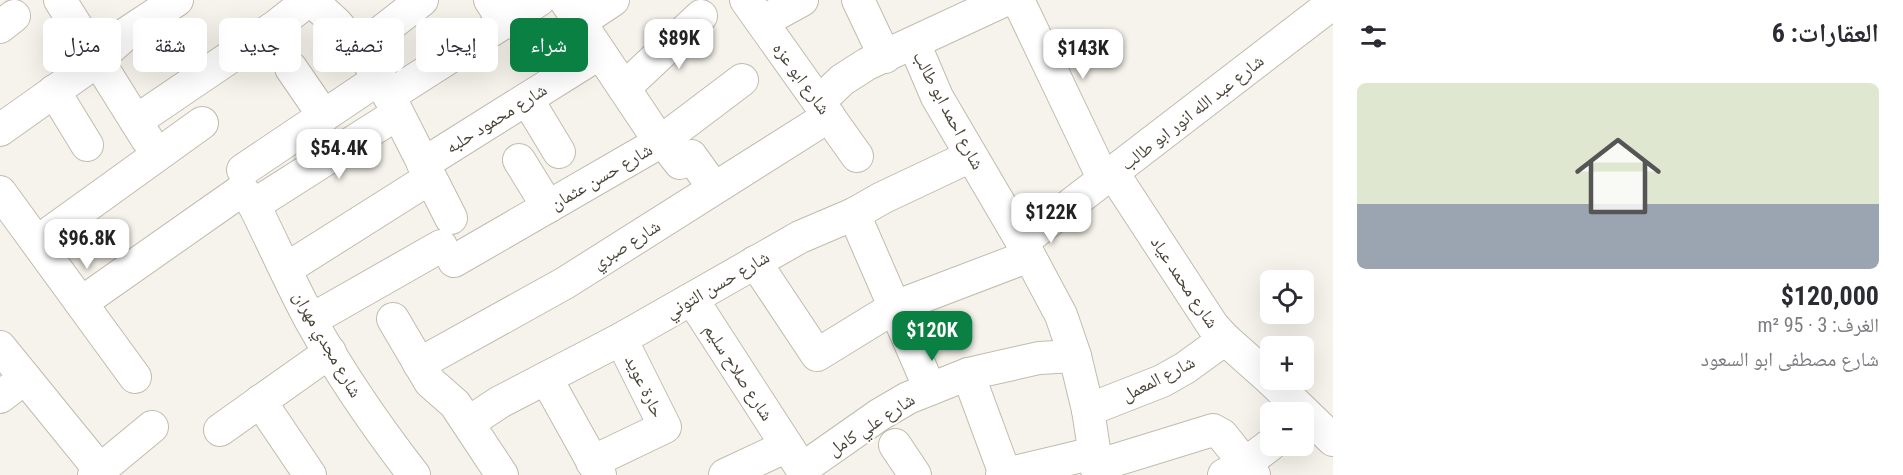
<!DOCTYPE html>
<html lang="ar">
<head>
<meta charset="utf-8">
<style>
  :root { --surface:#fff; --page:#f2f2f3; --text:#2b2b33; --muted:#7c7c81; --accent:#0b8043 }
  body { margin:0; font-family:"Roboto Condensed","Noto Naskh Arabic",sans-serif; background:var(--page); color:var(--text); direction:rtl; height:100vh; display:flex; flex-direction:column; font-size:22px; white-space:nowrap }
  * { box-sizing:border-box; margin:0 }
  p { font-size:20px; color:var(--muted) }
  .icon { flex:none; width:33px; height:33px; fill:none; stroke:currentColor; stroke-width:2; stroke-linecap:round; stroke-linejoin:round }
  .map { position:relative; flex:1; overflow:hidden; direction:ltr }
  .panel { display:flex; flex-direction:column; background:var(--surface); width:570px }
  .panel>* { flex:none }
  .guide { position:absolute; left:18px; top:18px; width:570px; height:54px; direction:rtl; display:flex; gap:12px }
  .controls { position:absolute; left:1260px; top:270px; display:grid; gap:12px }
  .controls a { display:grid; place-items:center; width:54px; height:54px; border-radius:9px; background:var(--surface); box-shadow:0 6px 24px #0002; font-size:30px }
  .price { position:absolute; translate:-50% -51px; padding:0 14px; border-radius:12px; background:#fff; color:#222; font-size:20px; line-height:39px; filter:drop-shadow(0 2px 3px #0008) }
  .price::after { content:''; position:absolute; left:50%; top:36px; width:18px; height:14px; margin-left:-9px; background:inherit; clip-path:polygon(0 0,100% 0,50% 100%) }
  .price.active { background:var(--accent); color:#fff }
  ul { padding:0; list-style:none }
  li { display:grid; align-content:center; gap:12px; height:318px; padding:0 24px }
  li span { display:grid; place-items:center; height:186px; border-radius:9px; color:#555 }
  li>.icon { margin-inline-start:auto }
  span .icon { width:108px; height:108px; fill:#fffc; stroke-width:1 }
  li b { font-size:26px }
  h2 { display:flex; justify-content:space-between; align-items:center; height:72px; padding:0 24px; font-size:26px }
  .pill { padding:0 21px; border-radius:9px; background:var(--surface); box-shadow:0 6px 24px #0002; font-size:21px; line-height:54px }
  .pill.active { background:var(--accent); color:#fff }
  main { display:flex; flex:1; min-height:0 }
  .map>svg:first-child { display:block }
</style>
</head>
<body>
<main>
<section class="panel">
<h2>العقارات: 6<svg class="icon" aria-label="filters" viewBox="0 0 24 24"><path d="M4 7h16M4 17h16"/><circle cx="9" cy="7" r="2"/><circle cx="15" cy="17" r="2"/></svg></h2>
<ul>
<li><span style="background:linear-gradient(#dfe7d0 65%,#9aa5b1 0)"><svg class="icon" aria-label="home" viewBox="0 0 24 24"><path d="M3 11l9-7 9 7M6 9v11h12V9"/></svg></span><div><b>$120,000</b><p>الغرف: 3 · 95 m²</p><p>شارع مصطفى ابو السعود</p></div></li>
</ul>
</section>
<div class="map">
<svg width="1333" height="475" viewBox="0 0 1333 475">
  <rect width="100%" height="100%" fill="#f6f3ec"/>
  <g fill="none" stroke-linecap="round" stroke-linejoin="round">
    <defs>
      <g id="minor">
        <path d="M60 0 147 139"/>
        <path d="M311 0 336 23 359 49 380 78 451 218"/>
        <path d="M490 0 505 23"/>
        <path d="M565 0 660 142 666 145 680 163 691 156 714 188"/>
        <path d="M746 0 857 156"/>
        <path d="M858 0 885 57"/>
        <path d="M1018 0 1104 180"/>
        <path d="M580 22 613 0"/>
        <path d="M762 22 802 0"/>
        <path d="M0 27 14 16"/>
        <path d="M914 43 937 97 1022 242 1061 315 1075 356 1088 410 1098 475"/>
        <path d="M359 49 422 0"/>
        <path d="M291 68 324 116"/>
        <path d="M624 88 701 16"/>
        <path d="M54 91 87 145"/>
        <path d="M389 96 539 0"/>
        <path d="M527 99 559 152"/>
        <path d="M819 102 842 80 867 64 1005 0"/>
        <path d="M136 121 276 26 309 0"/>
        <path d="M0 130 90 66 127 33 177 0"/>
        <path d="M519 160 548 207"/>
        <path d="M423 164 600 53"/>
        <path d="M243 170 380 78"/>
        <path d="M1113 173 1213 326 1225 339 1270 379"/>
        <path d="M0 192 135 377"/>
        <path d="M254 205 397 114"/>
        <path d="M854 214 930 389"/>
        <path d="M37 242 202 123"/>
        <path d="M1022 242 1333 3"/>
        <path d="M454 261 660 142 742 80"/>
        <path d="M755 262 817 355 895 307 1029 256"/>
        <path d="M286 269 430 178"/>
        <path d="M692 299 802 469 879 415 908 398 968 374 1039 358 1075 356"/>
        <path d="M81 303 242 190 254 205C273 243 291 284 311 321 341 375 376 426 414 475"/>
        <path d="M393 319 430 382 455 404 502 475"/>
        <path d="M311 320 441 246"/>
        <path d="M0 347 100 470"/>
        <path d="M419 364 565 283 829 116"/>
        <path d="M968 374 1005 474"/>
        <path d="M546 378 600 475"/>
        <path d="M1271 380 1333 440"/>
        <path d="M0 397 25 378"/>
        <path d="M260 401 310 475"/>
        <path d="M1088 410 1162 381 1185 368 1225 339"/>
        <path d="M468 423 500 402 621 339 800 237 854 214 882 198 971 156"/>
        <path d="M220 430 330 352"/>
        <path d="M895 445 915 475"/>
        <path d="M592 462 665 427 621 339"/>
        <path d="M1096 466 1213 430 1222 435 1254 475"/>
        <path d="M94 475 152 427"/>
        <path d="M725 475 787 446"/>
        <path d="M1002 475 1094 453"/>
        <path d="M1224 475 1245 464 1270 445"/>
      </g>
    </defs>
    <!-- minor casing -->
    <use href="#minor" stroke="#c2bbae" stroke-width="34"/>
    <!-- minor -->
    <use href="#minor" stroke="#fff" stroke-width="32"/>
  </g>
  <g text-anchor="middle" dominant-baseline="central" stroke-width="4.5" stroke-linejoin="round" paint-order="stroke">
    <!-- street labels -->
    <g font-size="18" fill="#4b4439" stroke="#fff">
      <text transform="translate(802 78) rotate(54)">شارع ابو عزه</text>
      <text transform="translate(949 110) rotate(62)">شارع احمد ابو طالب</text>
      <text transform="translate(1192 112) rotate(-38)">شارع عبد الله انور ابو طالب</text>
      <text transform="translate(496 118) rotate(-32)">شارع محمود حلبه</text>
      <text transform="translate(601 176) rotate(-30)">شارع حسن عثمان</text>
      <text transform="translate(626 244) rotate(-32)">شارع صبري</text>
      <text transform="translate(1185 282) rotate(56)">شارع محمد عياد</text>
      <text transform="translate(717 284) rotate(-30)">شارع حسن التوني</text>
      <text transform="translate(328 344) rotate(60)">شارع مجدي مهران</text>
      <text transform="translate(739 372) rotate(57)">شارع صلاح سليم</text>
      <text transform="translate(1158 378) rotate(-27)">شارع المعمل</text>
      <text transform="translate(645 386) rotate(64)">حارة عويد</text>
      <text transform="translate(871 424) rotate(-33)">شارع علي كامل</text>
    </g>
  </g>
</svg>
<div class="controls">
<a><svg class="icon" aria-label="locate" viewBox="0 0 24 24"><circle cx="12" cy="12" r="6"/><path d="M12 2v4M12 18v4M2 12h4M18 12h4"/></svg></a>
<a>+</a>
<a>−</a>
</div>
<b class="price" style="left:679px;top:70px">$89K</b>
<b class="price" style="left:1083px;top:80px">$143K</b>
<b class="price" style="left:339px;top:180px">$54.4K</b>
<b class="price" style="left:1051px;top:244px">$122K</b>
<b class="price" style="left:87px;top:270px">$96.8K</b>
<b class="price active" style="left:932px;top:362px">$120K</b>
<div class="guide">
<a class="pill active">شراء</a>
<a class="pill">إيجار</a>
<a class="pill">تصفية</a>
<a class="pill">جديد</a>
<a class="pill">شقة</a>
<a class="pill">منزل</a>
</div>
</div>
</main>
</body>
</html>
